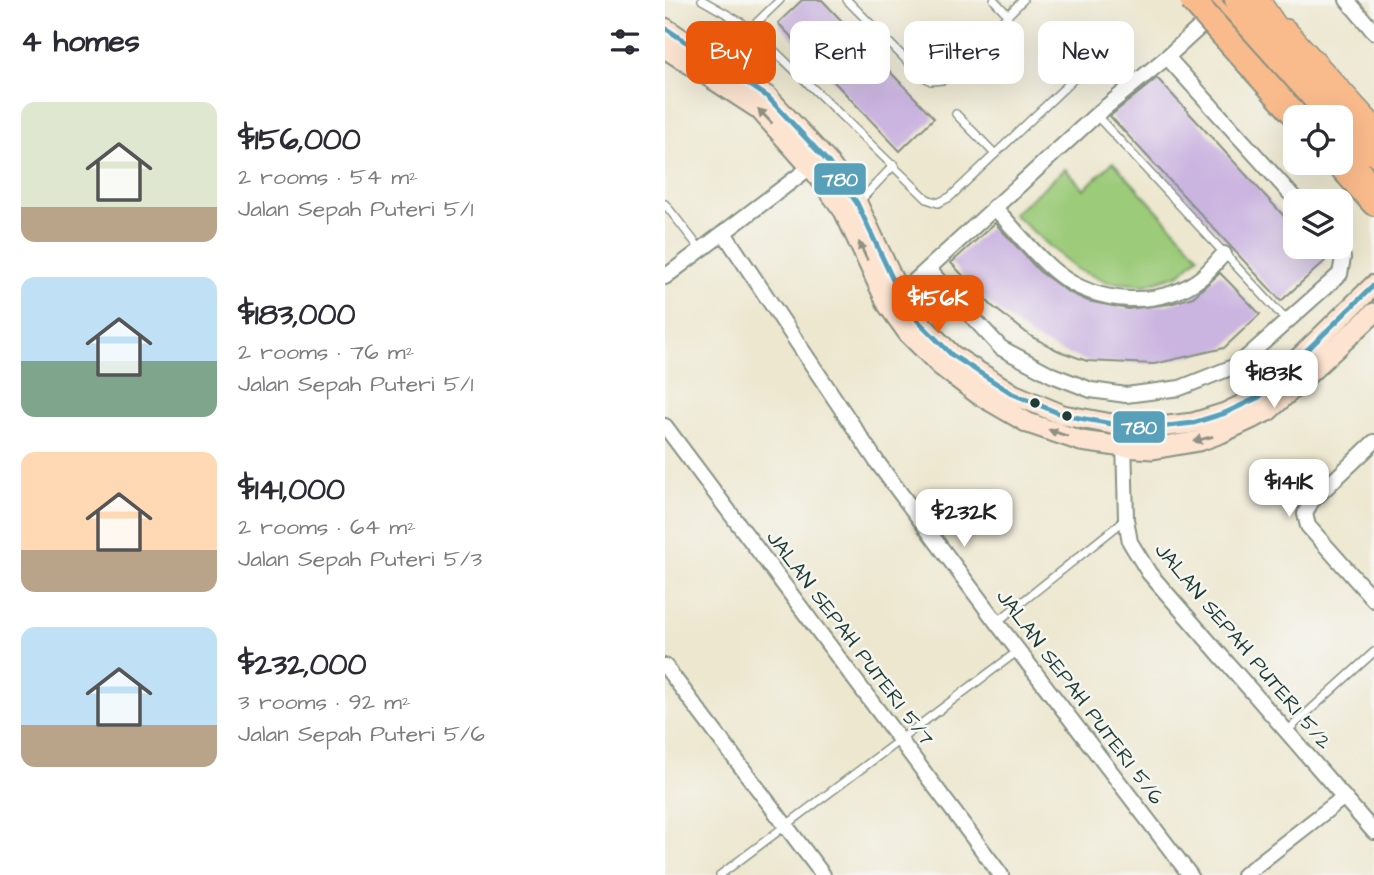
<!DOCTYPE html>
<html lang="en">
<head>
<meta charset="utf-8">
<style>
  :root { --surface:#fff; --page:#f7f7f7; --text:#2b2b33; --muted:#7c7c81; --accent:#ea580c }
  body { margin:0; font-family:"Architects Daughter",sans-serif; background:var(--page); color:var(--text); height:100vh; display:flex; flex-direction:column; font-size:26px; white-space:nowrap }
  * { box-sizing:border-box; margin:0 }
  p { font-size:23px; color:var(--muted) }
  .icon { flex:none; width:38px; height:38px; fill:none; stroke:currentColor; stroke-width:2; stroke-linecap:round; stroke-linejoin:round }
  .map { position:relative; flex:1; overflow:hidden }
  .sheet { display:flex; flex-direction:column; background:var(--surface); width:665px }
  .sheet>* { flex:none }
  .guide { position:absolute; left:21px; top:21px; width:583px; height:63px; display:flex; gap:14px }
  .controls { position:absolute; left:618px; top:105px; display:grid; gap:14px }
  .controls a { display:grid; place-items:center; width:70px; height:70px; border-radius:14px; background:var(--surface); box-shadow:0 7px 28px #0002; font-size:35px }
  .price { position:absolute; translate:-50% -60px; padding:0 16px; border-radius:14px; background:#fff; color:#222; font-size:23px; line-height:46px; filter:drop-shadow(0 2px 4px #0008) }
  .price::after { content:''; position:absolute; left:50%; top:42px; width:21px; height:16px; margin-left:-10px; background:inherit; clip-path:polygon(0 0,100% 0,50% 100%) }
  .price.on { background:var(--accent); color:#fff }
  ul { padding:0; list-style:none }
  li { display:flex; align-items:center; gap:21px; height:175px; padding:0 21px }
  li span { display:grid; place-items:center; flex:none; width:196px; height:140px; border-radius:14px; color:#555 }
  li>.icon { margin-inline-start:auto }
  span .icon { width:84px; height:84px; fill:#fffc; stroke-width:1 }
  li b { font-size:30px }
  h2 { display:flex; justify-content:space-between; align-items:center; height:84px; padding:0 21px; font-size:30px }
  .chip { padding:0 24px; border-radius:14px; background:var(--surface); box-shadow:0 7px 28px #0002; font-size:24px; line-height:63px }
  .chip.on { background:var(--accent); color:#fff }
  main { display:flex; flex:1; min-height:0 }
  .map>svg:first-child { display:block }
</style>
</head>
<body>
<main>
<section class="sheet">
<h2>4 homes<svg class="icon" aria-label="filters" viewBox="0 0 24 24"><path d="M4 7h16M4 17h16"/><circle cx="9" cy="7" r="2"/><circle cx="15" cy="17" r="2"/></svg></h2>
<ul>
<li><span style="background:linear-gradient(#dfe7d0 75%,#b9a48a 0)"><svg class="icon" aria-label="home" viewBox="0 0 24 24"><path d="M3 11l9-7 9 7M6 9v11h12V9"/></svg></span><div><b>$156,000</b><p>2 rooms · 54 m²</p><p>Jalan Sepah Puteri 5/1</p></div></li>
<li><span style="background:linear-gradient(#bfe0f5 60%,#7fa58c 0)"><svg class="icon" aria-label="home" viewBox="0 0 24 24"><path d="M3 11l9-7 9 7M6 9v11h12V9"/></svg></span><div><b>$183,000</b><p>2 rooms · 76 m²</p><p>Jalan Sepah Puteri 5/1</p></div></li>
<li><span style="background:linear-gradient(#ffd9b3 70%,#b9a48a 0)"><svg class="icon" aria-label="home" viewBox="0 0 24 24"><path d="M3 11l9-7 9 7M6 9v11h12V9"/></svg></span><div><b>$141,000</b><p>2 rooms · 64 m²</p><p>Jalan Sepah Puteri 5/3</p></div></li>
<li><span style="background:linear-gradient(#bfe0f5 70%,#b9a48a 0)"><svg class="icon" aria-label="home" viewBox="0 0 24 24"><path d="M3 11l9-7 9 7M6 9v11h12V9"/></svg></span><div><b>$232,000</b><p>3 rooms · 92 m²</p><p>Jalan Sepah Puteri 5/6</p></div></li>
</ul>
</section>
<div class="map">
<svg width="709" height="875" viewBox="0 0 709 875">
  <rect width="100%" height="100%" fill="#f6f6f2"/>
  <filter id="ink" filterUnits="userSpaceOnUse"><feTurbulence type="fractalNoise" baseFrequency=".0143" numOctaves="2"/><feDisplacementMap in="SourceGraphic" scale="14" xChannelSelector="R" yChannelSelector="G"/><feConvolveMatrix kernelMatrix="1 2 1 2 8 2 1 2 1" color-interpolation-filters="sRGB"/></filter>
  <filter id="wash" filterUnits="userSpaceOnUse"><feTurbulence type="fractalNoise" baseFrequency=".00686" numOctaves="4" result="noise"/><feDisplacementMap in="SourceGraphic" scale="28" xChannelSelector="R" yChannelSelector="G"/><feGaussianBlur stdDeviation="1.57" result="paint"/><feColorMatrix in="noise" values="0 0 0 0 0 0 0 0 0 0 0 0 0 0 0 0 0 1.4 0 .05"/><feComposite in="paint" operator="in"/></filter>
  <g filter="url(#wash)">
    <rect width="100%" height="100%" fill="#ede7cf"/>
    <!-- park -->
    <path fill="#9ccb79" stroke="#5e8456" stroke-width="2" d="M448 162 534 256 515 274 480 285 443 282 411 269 348 214 400 169 419 189Z"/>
    <g id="blocks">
      <!-- building -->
      <g fill="#cab4e0">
        <path d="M137 0H157L269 118 235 151 113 23Z"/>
        <path d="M492 78 630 228V247H647L660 261 616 301 445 116Z"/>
        <path d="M330 223 374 271 403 292 423 301 463 309 505 304 528 297 555 273 595 314 559 348 489 364 422 361 394 351 367 337 327 306 286 263Z"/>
      </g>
    </g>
  </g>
  <g filter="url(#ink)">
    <use href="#blocks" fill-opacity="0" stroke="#869282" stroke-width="2"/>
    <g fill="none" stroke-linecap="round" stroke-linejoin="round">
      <defs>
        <g id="lane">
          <path d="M37 0 86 28 262 199 273 203 285 197 457 33"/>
          <path d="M182 0 255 74 266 81 278 80 358 0"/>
          <path d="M329 0 343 15"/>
          <path d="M86 28 115 0"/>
          <path d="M291 114 330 154"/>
          <path d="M431 115 622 321"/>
          <path d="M193 203 229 165"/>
          <path d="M0 204 36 250"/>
          <path d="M332 622 461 519"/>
          <path d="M622 731 709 652"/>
          <path d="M55 875 353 651"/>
        </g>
        <g id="street">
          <path d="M682 0 709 32"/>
          <path d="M502 57 632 201"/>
          <path d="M329 207C348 227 371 257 392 273 431 305 497 309 537 277 545 270 552 261 559 254"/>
          <path d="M59 233 212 462 332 623 525 875"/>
          <path d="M264 270 336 348 387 375 426 390 461 395 515 388 573 365 675 274 678 258 672 247"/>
          <path d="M0 277 152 162"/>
          <path d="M230 299 431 115 502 57 548 15"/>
          <path d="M0 426 336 875"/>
          <path d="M459 440 461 519 465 542 484 573 709 832"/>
          <path d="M709 442 646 502 640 514 643 526 709 600"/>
          <path d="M0 666 158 875"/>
          <path d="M579 875 679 797"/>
        </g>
        <g id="secondary">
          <path d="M0 28 103 97 163 162 192 203 235 295 254 322 287 355 348 394 398 415 458 426 486 428 528 423 560 413 594 397 709 285"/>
          <path d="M0 48 94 109 150 172 179 211 223 305 243 333 276 366 313 394 363 423 416 441 459 447 488 449 534 441 556 433 603 411 709 313"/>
        </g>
        <g id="primary">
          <path d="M543 2 652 117"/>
          <path d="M595 2 625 46"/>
          <path d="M621 30 709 127"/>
          <path d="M680 147 706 188"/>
        </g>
        <g id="highway">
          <path d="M572 0 709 153"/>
          <path d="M673 163 709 203"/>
        </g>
      </defs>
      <!-- lane casing -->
      <use href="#lane" stroke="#869282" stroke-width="10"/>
      <!-- street casing -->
      <use href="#street" stroke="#869282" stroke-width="18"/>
      <!-- secondary casing -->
      <use href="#secondary" stroke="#869282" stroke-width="23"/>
      <!-- primary casing -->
      <use href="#primary" stroke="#869282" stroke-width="24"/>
      <!-- highway casing -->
      <use href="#highway" stroke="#869282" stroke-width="28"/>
      <!-- lane -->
      <use href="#lane" stroke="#fff" stroke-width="7"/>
      <!-- street -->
      <use href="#street" stroke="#fff" stroke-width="14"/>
      <!-- secondary -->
      <use href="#secondary" stroke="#fde4d1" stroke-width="19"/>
      <!-- primary -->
      <use href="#primary" stroke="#fabb8c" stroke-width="21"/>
      <!-- highway -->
      <use href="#highway" stroke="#fabb8c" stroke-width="24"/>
      <defs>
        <path id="highway-bridge" d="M527 0 632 117"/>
      </defs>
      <!-- highway-bridge casing -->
      <use href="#highway-bridge" stroke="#869282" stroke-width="28" stroke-linecap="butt"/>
      <!-- highway-bridge -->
      <use href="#highway-bridge" stroke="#fabb8c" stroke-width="24"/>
      <defs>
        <path id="bus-1" d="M0 28 103 97 163 162 192 203 235 295 254 322 287 355 348 394 398 415 458 426 486 428 528 423 560 413 594 397 709 285"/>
      </defs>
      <!-- bus-1 casing -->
      <use href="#bus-1" stroke="#f6f6f2" stroke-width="10"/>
      <!-- bus-1 -->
      <use href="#bus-1" stroke="#58a0b9" stroke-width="5"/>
    </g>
    <!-- one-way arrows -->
    <defs><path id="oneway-solid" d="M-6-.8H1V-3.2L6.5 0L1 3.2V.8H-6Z" transform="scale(1.75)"/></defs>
    <g fill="#8e9082">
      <use href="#oneway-solid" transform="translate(100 116) rotate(-134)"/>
      <use href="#oneway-solid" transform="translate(198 251) rotate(-115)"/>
      <use href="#oneway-solid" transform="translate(393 433) rotate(-161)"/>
      <use href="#oneway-solid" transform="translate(538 439) rotate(165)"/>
    </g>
  </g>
  <!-- markers -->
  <g fill="#1f3d34" stroke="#f6f6f2" stroke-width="2.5">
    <circle cx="370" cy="403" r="6"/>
    <circle cx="402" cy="416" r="6"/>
  </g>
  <g text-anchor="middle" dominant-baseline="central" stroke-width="5" stroke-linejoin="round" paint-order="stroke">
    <!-- street labels -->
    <g font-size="21" fill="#1f3d34" stroke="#f6f6f2">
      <text transform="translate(185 638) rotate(53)">JALAN SEPAH PUTERI 5/7</text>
      <text transform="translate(578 646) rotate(50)">JALAN SEPAH PUTERI 5/2</text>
      <text transform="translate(415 697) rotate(53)">JALAN SEPAH PUTERI 5/6</text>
    </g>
  </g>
  <g stroke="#f6f6f2" stroke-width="2.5">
    <rect x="148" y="162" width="54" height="34" rx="7" fill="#58a0b9"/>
    <rect x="447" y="410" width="54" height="34" rx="7" fill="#58a0b9"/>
  </g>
  <g font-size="19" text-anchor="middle" font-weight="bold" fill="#fff">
    <text x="175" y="186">780</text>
    <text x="474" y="434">780</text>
  </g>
</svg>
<div class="controls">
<a><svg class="icon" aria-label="locate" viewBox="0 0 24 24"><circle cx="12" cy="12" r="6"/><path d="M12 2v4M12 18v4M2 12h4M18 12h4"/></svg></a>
<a><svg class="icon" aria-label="layers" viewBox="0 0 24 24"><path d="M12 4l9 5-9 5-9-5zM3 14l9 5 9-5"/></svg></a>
</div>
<b class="price on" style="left:273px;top:335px">$156K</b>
<b class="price" style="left:609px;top:410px">$183K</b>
<b class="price" style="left:624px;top:519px">$141K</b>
<b class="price" style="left:299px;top:549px">$232K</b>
<div class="guide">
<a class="chip on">Buy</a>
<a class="chip">Rent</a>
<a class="chip">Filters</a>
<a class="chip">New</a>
</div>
</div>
</main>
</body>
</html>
